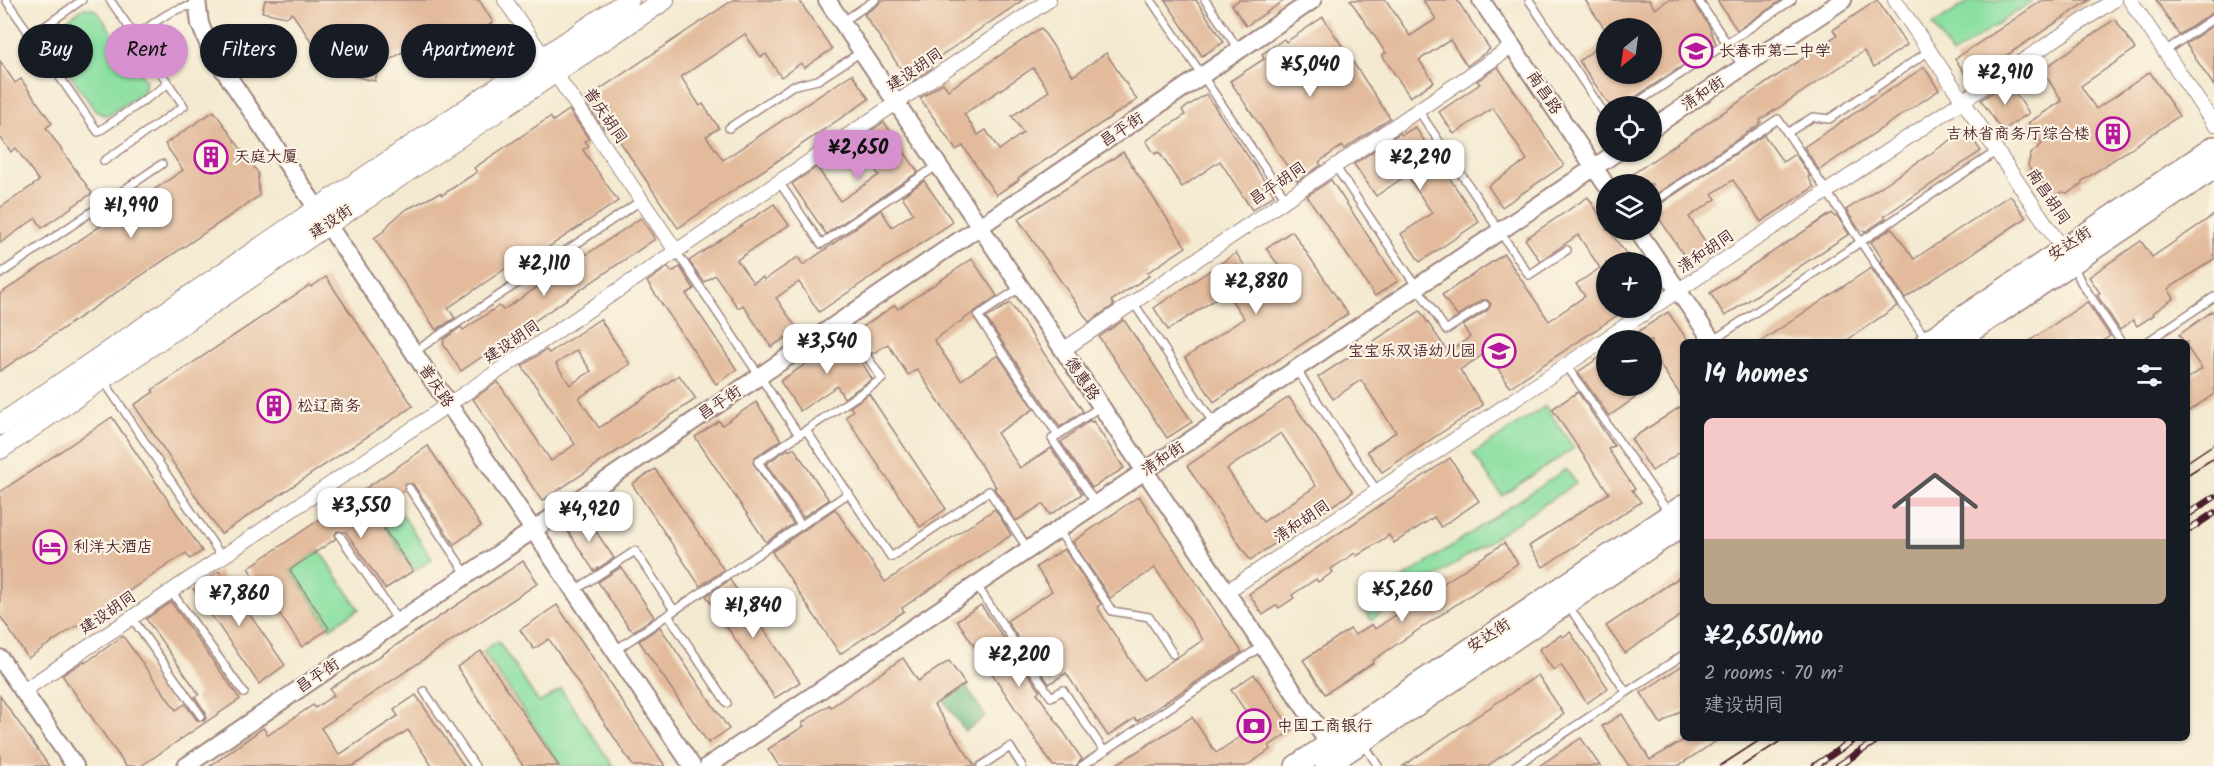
<!DOCTYPE html>
<html lang="en">
<head>
<meta charset="utf-8">
<style>
  :root { --surface:#171b24; --page:#20242c; --text:#f1f3f6; --muted:#9ea1a6; --line:#363941; --accent:#d690ce }
  body { margin:0; font-family:Kalam,"LXGW WenKai TC",sans-serif; background:var(--page); color:var(--text); height:100vh; display:flex; flex-direction:column; font-size:22px; white-space:nowrap }
  * { box-sizing:border-box; margin:0 }
  p { font-size:20px; color:var(--muted) }
  .icon { flex:none; width:33px; height:33px; fill:none; stroke:currentColor; stroke-width:2; stroke-linecap:round; stroke-linejoin:round }
  .map { position:relative; flex:1; overflow:hidden }
  .details { position:absolute; left:1680px; top:339px; width:510px; height:402px; display:flex; flex-direction:column; background:var(--surface); border-radius:9px; box-shadow:0 2px 4px #0004 }
  .details>* { flex:none }
  .hud { position:absolute; left:18px; top:24px; width:570px; height:54px; display:flex; gap:12px }
  .needle { width:39px; rotate:209deg }
  .controls { position:absolute; left:1596px; top:18px; display:grid; gap:12px }
  .controls a { display:grid; place-items:center; width:66px; height:66px; border-radius:50%; background:var(--surface); box-shadow:0 2px 4px #0004; font-size:30px }
  .price { position:absolute; translate:-50% -51px; padding:0 14px; border-radius:12px; background:#fff; color:#222; font-size:20px; line-height:39px; filter:drop-shadow(0 2px 3px #0008) }
  .price::after { content:''; position:absolute; left:50%; top:36px; width:18px; height:14px; margin-left:-9px; background:inherit; clip-path:polygon(0 0,100% 0,50% 100%) }
  .price.active { background:var(--accent); color:#111 }
  ul { padding:0; list-style:none }
  li { display:grid; align-content:center; gap:12px; height:318px; padding:0 24px }
  li+li { border-top:2px solid var(--line) }
  li span { display:grid; place-items:center; height:186px; border-radius:9px; color:#555 }
  li>.icon { margin-inline-start:auto }
  span .icon { width:108px; height:108px; fill:#fffc; stroke-width:1 }
  li b { font-size:26px }
  h2 { display:flex; justify-content:space-between; align-items:center; height:72px; padding:0 24px; font-size:26px }
  .chip { padding:0 21px; border-radius:27px; background:var(--surface); box-shadow:0 2px 4px #0004; font-size:21px; line-height:54px }
  .chip.active { background:var(--accent); color:#111 }
  .map>svg:first-child { display:block }
</style>
</head>
<body>
<div class="map">
<svg width="2214" height="766" viewBox="0 0 2214 766">
  <rect width="100%" height="100%" fill="#fcf5e5"/>
  <filter id="ink" filterUnits="userSpaceOnUse"><feTurbulence type="fractalNoise" baseFrequency=".0167" numOctaves="2"/><feDisplacementMap in="SourceGraphic" scale="12" xChannelSelector="R" yChannelSelector="G"/><feConvolveMatrix kernelMatrix="1 2 1 2 8 2 1 2 1" color-interpolation-filters="sRGB"/></filter>
  <filter id="wash" filterUnits="userSpaceOnUse"><feTurbulence type="fractalNoise" baseFrequency=".008" numOctaves="4" result="noise"/><feDisplacementMap in="SourceGraphic" scale="24" xChannelSelector="R" yChannelSelector="G"/><feGaussianBlur stdDeviation="1.35" result="paint"/><feColorMatrix in="noise" values="0 0 0 0 0 0 0 0 0 0 0 0 0 0 0 0 0 1.4 0 .05"/><feComposite in="paint" operator="in"/></filter>
  <g filter="url(#wash)">
    <rect width="100%" height="100%" fill="#f4ead1"/>
    <!-- green -->
    <g fill="#8adfa1" stroke="#6a7f66" stroke-width="1.5">
      <path d="M1971 0H2034L1952 55 1933 25Z"/>
      <path d="M84 8H91L97 11 146 81 144 92 107 116 96 112 48 43 52 30Z"/>
      <path d="M1545 406 1574 448 1502 496 1473 454Z"/>
      <path d="M1566 469 1576 483 1371 620 1362 606Z"/>
      <path d="M392 499 432 559 414 571 374 511Z"/>
      <path d="M319 550 359 609 330 628 290 570Z"/>
      <path d="M498 641 539 703 561 689 613 766H561L483 651Z"/>
    </g>
    <!-- forest -->
    <path fill="#6fbe87" stroke="#5c6e59" stroke-width="1.5" d="M966 686 986 717 965 731 944 701Z"/>
    <g id="blocks">
      <!-- building -->
      <g fill="#e3bb9c" fill-rule="evenodd">
        <path d="M265 0H479L493 22 418 74 404 51 388 61 380 59 375 81 329 71 333 49 313 44 292 13 286 17 262 12Z"/>
        <path d="M733 0H799L832 49 804 68 801 63 781 77 766 54 761 57 745 34 681 77 700 106 703 104 719 128 706 136 723 160 852 74 869 99 678 228 609 125 604 129 584 100Z"/>
        <path d="M881 0H1023L930 63 932 68 910 83 864 14 878 5Z"/>
        <path d="M1165 0H1196L1224 42 1202 56Z"/>
        <path d="M1239 0H1285L1246 26 1232 5Z"/>
        <path d="M1350 0H1386L1410 36 1436 19 1423 0H1457L1490 49 1467 66 1450 40 1419 60 1434 82 1410 97 1382 55 1386 53Z"/>
        <path d="M1585 0H1649L1655 9 1668 0H1692L1708 24 1716 44 1629 101 1624 106H1610L1579 61 1606 41V74H1652V28H1604Z"/>
        <path d="M1717 0H1782L1737 30Z"/>
        <path d="M1877 0 1907 45 1874 67 1864 51 1760 120 1761 122 1758 125 1652 197V184H1618L1837 35 1833 30Z"/>
        <path d="M2043 0H2090L1995 63 1998 67 1972 84 1955 59Z"/>
        <path d="M2156 0H2214V12L2179 35Z"/>
        <path d="M1323 17 1390 118 1344 149 1342 146 1319 162 1321 165 1297 181 1230 81 1264 59 1262 54 1284 39 1286 42Z"/>
        <path d="M2115 19 2135 49 2081 86 2096 109 2150 72 2179 116 2082 181 2081 185 2068 193 2062 192 2048 198 2047 186 2032 174 2028 165 2031 154 2042 144 2028 123 2062 101 2042 70Z"/>
        <path d="M2214 25V86L2186 44Z"/>
        <path d="M1041 28 1073 76 1106 53 1137 100 1018 178 1019 180 996 195 963 146 956 150 920 98 943 83 948 90ZM1033 68 1049 91 1012 116 1023 133 999 150 986 130 978 135 964 114Z"/>
        <path d="M0 61 15 83 21 79 52 123 46 128 92 193 42 228 36 218 0 243V208L39 181 16 148 11 152 0 137Z"/>
        <path d="M1498 67 1564 165 1502 207 1488 186 1527 160 1493 108 1454 134 1439 112 1480 84 1477 81Z"/>
        <path d="M1924 67 1939 90 1819 170 1804 147Z"/>
        <path d="M2008 82 2029 113 2002 131 1981 100Z"/>
        <path d="M1206 94 1274 195 1252 210 1220 161 1182 187 1159 152 1155 154 1146 141 1185 115 1182 110Z"/>
        <path d="M569 110 589 139 585 141 589 146 583 150 618 201 511 272 508 267 448 308 455 318 436 330 374 238 384 231 390 223 405 210 440 193 442 195 477 172 474 168 550 117 553 121Z"/>
        <path d="M214 111 258 173 259 196 0 371V294L183 170 165 144Z"/>
        <path d="M884 122 918 172 826 234 792 184 817 167 840 201 879 175 856 141Z"/>
        <path d="M1415 127 1479 222 1420 262 1401 234 1432 213 1407 175 1376 196 1354 164 1400 133 1402 135Z"/>
        <path d="M1966 130 1981 151 1884 216 1886 218 1865 232 1858 228 1846 210Z"/>
        <path d="M1764 135 1783 162 1795 154 1810 176 1808 177 1814 187 1761 222 1733 180 1712 194 1716 199 1689 217 1712 252 1691 266 1653 209Z"/>
        <path d="M1123 152 1186 247 1147 273 1149 276 1111 301 1114 305 1089 322 1018 219Z"/>
        <path d="M1331 180 1398 281 1375 296 1307 196Z"/>
        <path d="M924 181 953 222 819 312 799 282 776 298 798 330 771 347 743 305 738 308 715 275 704 282 689 261 774 204 789 225 737 260 753 283 763 277 764 280 798 257 803 265 881 210 892 227 913 213 902 196Z"/>
        <path d="M2010 195 2026 218 1905 298 1881 262 1883 260 1871 242 1892 228 1914 259Z"/>
        <path d="M1588 197 1606 225V230H1609L1632 262H1606V308H1628L1510 387 1487 352 1460 370 1483 405 1382 472 1367 451 1396 432 1361 380 1333 399 1318 377 1420 311 1448 352 1470 337 1463 326 1488 310 1491 304 1487 300H1482L1457 316 1442 295 1504 254 1549 321 1585 296 1576 284 1600 268 1578 235 1540 261 1525 239Z"/>
        <path d="M1832 213 1835 217 1837 216 1849 234 1725 316 1710 293Z"/>
        <path d="M2214 215V259L2168 289 2174 298 2153 313 2154 315 2137 326 2133 320 2120 330 2097 295 2100 293 2089 277 2141 241 2152 257Z"/>
        <path d="M641 218 655 239 461 371 443 344 444 342 443 340 461 327 463 330 499 306 503 310Z"/>
        <path d="M1292 231 1348 314 1214 402 1185 358 1244 318 1226 292 1168 330 1154 308 1236 253 1255 281 1279 266 1266 248Z"/>
        <path d="M972 259 997 296 934 340 961 380 998 355 1034 409 997 433 1020 468 1051 448 1082 494 1050 515 1043 504 1016 521 994 488 996 487 917 369 908 375 888 344 872 354 857 331 895 305 898 309Z"/>
        <path d="M668 267 672 272 680 267 694 289 686 294 737 370 716 384 647 282Z"/>
        <path d="M1871 268 1897 306 1844 342H1760Z"/>
        <path d="M326 277 413 406 221 534 134 405 154 392 152 390 310 285 311 287Z"/>
        <path d="M2087 302 2110 336 2101 342H2028Z"/>
        <path d="M1010 303 1083 411 1060 427 986 318Z"/>
        <path d="M2214 310V394L2187 412V379L2202 369 2187 347V342H2184L2179 335Z"/>
        <path d="M1668 312 1689 342H1683V399L1652 353V340H1625Z"/>
        <path d="M600 319 630 364 579 398 599 428 679 375 696 399 542 501 473 399 498 382 551 461 575 444 522 366 546 350 549 353ZM577 350 591 371 570 385 556 364Z"/>
        <path d="M1124 320 1192 422 1167 438 1099 337Z"/>
        <path d="M847 337 872 379 844 398 837 386 800 411 780 381Z"/>
        <path d="M1606 353V386H1626L1635 398 1609 416 1578 372Z"/>
        <path d="M1578 392 1614 446 1608 449 1635 489 1632 490 1641 502 1543 567 1529 546 1609 493 1552 409Z"/>
        <path d="M869 394 946 509 920 527 846 417 853 411 850 407Z"/>
        <path d="M1289 397 1353 492 1250 560 1187 466ZM1281 433 1316 486 1263 522 1227 469Z"/>
        <path d="M756 402 781 440 755 457 753 463 793 524 766 542 695 437 719 421 722 425Z"/>
        <path d="M1683 405V450L1652 471 1631 439Z"/>
        <path d="M112 417 202 551 190 559 186 553 28 658 0 616V492Z"/>
        <path d="M1090 420 1091 422 1093 421 1124 468 1092 488 1061 442Z"/>
        <path d="M428 446 481 526 454 544 413 484H405L404 490 372 511 413 571 385 589 346 532 337 531 335 534V539L290 570 329 628 302 647 248 568Z"/>
        <path d="M794 448 829 500 803 517 766 464 788 449 789 451Z"/>
        <path d="M1450 458 1479 501 1441 527 1434 517 1394 543 1389 535 1357 556 1355 553 1331 569 1333 572 1318 582 1316 579 1292 595 1294 598 1279 608 1277 605 1263 615 1249 594Z"/>
        <path d="M655 469 724 570 700 586 632 484Z"/>
        <path d="M1139 496 1242 652 1137 721 1135 718 1108 736 1066 673 1049 684 1007 621 1052 591 1036 567 1064 549 1101 604 1097 607 1143 680 1203 640 1155 568 1110 598 1073 542Z"/>
        <path d="M835 509 885 582 995 509 1011 535 902 608 904 611 840 654 772 552Z"/>
        <path d="M584 514 614 558 594 571 565 527Z"/>
        <path d="M1504 543 1518 563 1372 661 1373 663 1325 694 1303 660 1350 629 1355 635 1372 624 1375 629Z"/>
        <path d="M523 561 538 583 321 728 339 755 398 716 394 710 416 695 464 766H432L408 730 353 766H210L263 728 268 735 313 705 315 708 334 695 330 689Z"/>
        <path d="M621 567 654 617 633 631 630 628H629L598 582Z"/>
        <path d="M219 571 285 665 259 684 193 589Z"/>
        <path d="M1683 575V614L1625 653 1606 626Z"/>
        <path d="M730 580 800 682 775 698 706 596Z"/>
        <path d="M171 602 240 699 141 766H126L62 675 84 661 85 663 123 636 176 710 185 704 197 720 204 721 206 718V713L195 697 199 694 146 619Z"/>
        <path d="M557 605 597 664 665 766H633L549 639 534 649 520 630Z"/>
        <path d="M981 605 1040 691 1037 693 1082 759 1076 766H1053L957 620Z"/>
        <path d="M660 627 729 729 708 743 639 641Z"/>
        <path d="M1570 632 1608 688 1587 703 1561 665 1554 671 1539 649 1561 635 1563 637Z"/>
        <path d="M481 651 559 766H523L457 667Z"/>
        <path d="M903 658 918 681 949 661 965 684 934 705 975 766H779L768 749 804 726 802 723 829 705 831 707Z"/>
        <path d="M1683 665V709L1661 724 1641 693Z"/>
        <path d="M1254 674 1292 730 1269 746 1271 749 1246 766H1114L1192 717 1216 753 1256 726 1231 690Z"/>
        <path d="M1538 675 1564 714 1487 766H1403Z"/>
        <path d="M0 696 49 766H0Z"/>
        <path d="M1622 714 1650 760 1687 738H1721L1678 766H1629L1602 726Z"/>
        <path d="M1581 738 1600 766H1539Z"/>
      </g>
    </g>
  </g>
  <g filter="url(#ink)">
    <use href="#blocks" fill-opacity="0" stroke="#9f847e" stroke-width="1.5"/>
    <g fill="none" stroke-linecap="round" stroke-linejoin="round">
      <defs>
        <g id="service">
          <path d="M6 0 98 132 168 84"/>
          <path d="M1151 0 1286 199"/>
          <path d="M1205 0 1239 50"/>
          <path d="M1529 0 1606 116"/>
          <path d="M1698 0 1743 67"/>
          <path d="M842 22 875 0"/>
          <path d="M31 36 82 0"/>
          <path d="M136 36C155 23 172 6 196 6"/>
          <path d="M2165 51 2214 18"/>
          <path d="M1632 106 1792 0"/>
          <path d="M1418 110 1529 275 1567 250"/>
          <path d="M729 128 792 86 818 80 861 52"/>
          <path d="M1787 133 1813 117 1829 119 1929 51"/>
          <path d="M104 161 184 106 110 0"/>
          <path d="M1335 166 1446 330 1485 305"/>
          <path d="M779 182 821 244 938 165"/>
          <path d="M1652 203 1778 119 1926 339"/>
          <path d="M676 251 799 435"/>
          <path d="M2073 265 2081 282 2121 342"/>
          <path d="M0 274 162 164"/>
          <path d="M1021 287 978 316 1058 435"/>
          <path d="M1133 302 1214 424"/>
          <path d="M843 320 882 379 806 430 891 557 989 491 1028 549"/>
          <path d="M1712 341 1997 151"/>
          <path d="M2147 342 2214 297"/>
          <path d="M414 352 642 200"/>
          <path d="M1566 365 1669 513"/>
          <path d="M1296 369 1377 491"/>
          <path d="M104 381 222 557"/>
          <path d="M409 488 467 575"/>
          <path d="M1096 504 1052 439 1101 406"/>
          <path d="M801 525 758 462 803 432"/>
          <path d="M1059 531 1112 611 1149 617 1173 654"/>
          <path d="M340 536 399 622"/>
          <path d="M977 586 1051 697 1063 690 1104 751"/>
          <path d="M171 591 244 693"/>
          <path d="M574 591 635 551 674 610"/>
          <path d="M1568 605 1626 692"/>
          <path d="M668 615 727 703"/>
          <path d="M132 618 201 716"/>
          <path d="M614 651 849 493"/>
          <path d="M424 691 475 766"/>
          <path d="M1363 743 1378 766"/>
          <path d="M981 766 1010 747 1022 766"/>
          <path d="M1082 766 1262 646"/>
          <path d="M1515 766 1683 655"/>
        </g>
        <g id="minor">
          <path d="M505 0 676 251"/>
          <path d="M1895 0 2066 254"/>
          <path d="M2130 0 2214 124"/>
          <path d="M1063 350 1513 46"/>
          <path d="M1226 592 2114 0"/>
          <path d="M23 691 1049 0"/>
        </g>
        <g id="tertiary">
          <path d="M197 0 200 24 211 51 692 766"/>
          <path d="M827 0 1335 753"/>
          <path d="M1481 0 1606 185"/>
          <path d="M1652 128 1843 0"/>
          <path d="M1637 230 1713 342"/>
          <path d="M0 658 75 766"/>
          <path d="M186 766 1313 0"/>
          <path d="M708 766 1617 152"/>
        </g>
        <g id="secondary">
          <path d="M0 425 317 209 629 0"/>
          <path d="M0 449 327 225 664 0"/>
        </g>
        <g id="primary">
          <path d="M1926 342 2214 147"/>
          <path d="M1955 342 2214 168"/>
          <path d="M1296 766 1683 506"/>
          <path d="M1326 766 1683 525"/>
        </g>
      </defs>
      <!-- service casing -->
      <use href="#service" stroke="#9f847e" stroke-width="10"/>
      <!-- minor casing -->
      <use href="#minor" stroke="#9f847e" stroke-width="16"/>
      <!-- tertiary casing -->
      <use href="#tertiary" stroke="#9f847e" stroke-width="20"/>
      <!-- secondary casing -->
      <use href="#secondary" stroke="#9f847e" stroke-width="22"/>
      <!-- primary casing -->
      <use href="#primary" stroke="#9f847e" stroke-width="24"/>
      <!-- service -->
      <use href="#service" stroke="#fff" stroke-width="7"/>
      <!-- minor -->
      <use href="#minor" stroke="#fff" stroke-width="14"/>
      <!-- tertiary -->
      <use href="#tertiary" stroke="#fff" stroke-width="16"/>
      <!-- secondary -->
      <use href="#secondary" stroke="#fff" stroke-width="20"/>
      <!-- primary -->
      <use href="#primary" stroke="#fff" stroke-width="21"/>
      <!-- tram -->
      <g stroke="#4a1f2b" stroke-width="1.5">
        <path d="M2187 462 2214 444"/>
        <path d="M2187 475 2214 458"/>
        <path d="M1720 766 1763 738"/>
        <path d="M1742 766 1785 738"/>
      </g>
      <defs>
        <g id="rail">
          <path d="M2187 515 2214 497"/>
          <path d="M2187 531 2214 513"/>
          <path d="M1815 766 1856 738"/>
          <path d="M1838 766 1880 738"/>
        </g>
      </defs>
      <!-- rail casing -->
      <use href="#rail" stroke="#4a1f2b" stroke-width="7"/>
      <!-- rail -->
      <use href="#rail" stroke="#fcf5e5" stroke-width="4.5" stroke-dasharray="14" stroke-linecap="butt"/>
    </g>
  </g>
  <!-- icons -->
  <defs>
    <symbol id="school-ring" viewBox="-11 -11 22 22"><circle r="9.5" fill="#fcf5e5" stroke="#b5179e" stroke-width="1.5"/><path d="M0-5L7-2L0 1L-7-2ZM-4 1L0 2.5L4 1V4Q0 6-4 4Z" fill="#b5179e"/></symbol>
    <symbol id="building-ring" viewBox="-11 -11 22 22"><circle r="9.5" fill="#fcf5e5" stroke="#b5179e" stroke-width="1.5"/><path d="M-4-6H4V6H1V3H-1V6H-4ZM-2.5-4.3h1.7v1.8h-1.7ZM.8-4.3h1.7v1.8H.8ZM-2.5-1h1.7V.8h-1.7ZM.8-1h1.7V.8H.8Z" fill="#b5179e"/></symbol>
    <symbol id="hotel-ring" viewBox="-11 -11 22 22"><circle r="9.5" fill="#fcf5e5" stroke="#b5179e" stroke-width="1.5"/><path d="M-6-4.5h1.5V1H6V5H4.5V3h-9V5H-6ZM-4 0a1.8 1.8 0 1 1 3.6 0ZM.5 0V-2.5h3Q6-2.5 6 0Z" fill="#b5179e"/></symbol>
    <symbol id="bank-ring" viewBox="-11 -11 22 22"><circle r="9.5" fill="#fcf5e5" stroke="#b5179e" stroke-width="1.5"/><path d="M-6-4H6V4H-6ZM0-2.3a2.3 2.3 0 1 0 0 4.6a2.3 2.3 0 1 0 0-4.6Z" fill="#b5179e"/></symbol>
  </defs>
  <g fill-rule="evenodd">
    <use href="#school-ring" x="1677" y="32" width="38" height="38"/>
    <use href="#building-ring" x="2094" y="115" width="38" height="38"/>
    <use href="#building-ring" x="192" y="138" width="38" height="38"/>
    <use href="#school-ring" x="1480" y="332" width="38" height="38"/>
    <use href="#building-ring" x="255" y="387" width="38" height="38"/>
    <use href="#hotel-ring" x="31" y="528" width="38" height="38"/>
    <use href="#bank-ring" x="1235" y="707" width="38" height="38"/>
  </g>
  <g text-anchor="middle" dominant-baseline="central" stroke-width="4.5" stroke-linejoin="round" paint-order="stroke">
    <!-- poi labels -->
    <g font-size="16" fill="#4a1f2b" stroke="#fcf5e5" text-anchor="start">
      <text x="1719" y="51">长春市第二中学</text>
      <text x="2090" y="134" text-anchor="end">吉林省商务厅综合楼</text>
      <text x="234" y="157">天庭大厦</text>
      <text x="1476" y="351" text-anchor="end">宝宝乐双语幼儿园</text>
      <text x="297" y="406">松辽商务</text>
      <text x="73" y="547">利洋大酒店</text>
      <text x="1277" y="726">中国工商银行</text>
    </g>
    <!-- street labels -->
    <g font-size="16" fill="#4a1f2b" stroke="#fcf5e5">
      <text transform="translate(915 70) rotate(-34)">建设胡同</text>
      <text transform="translate(1544 93) rotate(56)">南昌路</text>
      <text transform="translate(1703 94) rotate(-34)">清和街</text>
      <text transform="translate(605 116) rotate(56)">普庆胡同</text>
      <text transform="translate(1122 130) rotate(-34)">昌平街</text>
      <text transform="translate(1278 184) rotate(-34)">昌平胡同</text>
      <text transform="translate(2048 197) rotate(56)">南昌胡同</text>
      <text transform="translate(331 222) rotate(-34)">建设街</text>
      <text transform="translate(2070 244) rotate(-34)">安达街</text>
      <text transform="translate(1706 252) rotate(-34)">清和胡同</text>
      <text transform="translate(512 342) rotate(-34)">建设胡同</text>
      <text transform="translate(1082 379) rotate(56)">德惠路</text>
      <text transform="translate(436 386) rotate(56)">普庆路</text>
      <text transform="translate(720 403) rotate(-34)">昌平街</text>
      <text transform="translate(1163 459) rotate(-34)">清和街</text>
      <text transform="translate(1302 522) rotate(-34)">清和胡同</text>
      <text transform="translate(108 613) rotate(-34)">建设胡同</text>
      <text transform="translate(1489 636) rotate(-34)">安达街</text>
      <text transform="translate(318 676) rotate(-34)">昌平街</text>
    </g>
  </g>
</svg>
<div class="controls">
<a><svg class="needle" viewBox="-14 -14 28 28"><path d="M0-13l5 13h-10z" fill="#e53935"/><path d="M0 13l5-13h-10z" fill="#9ea1a6"/></svg></a>
<a><svg class="icon" aria-label="locate" viewBox="0 0 24 24"><circle cx="12" cy="12" r="6"/><path d="M12 2v4M12 18v4M2 12h4M18 12h4"/></svg></a>
<a><svg class="icon" aria-label="layers" viewBox="0 0 24 24"><path d="M12 4l9 5-9 5-9-5zM3 14l9 5 9-5"/></svg></a>
<a>+</a>
<a>−</a>
</div>
<b class="price" style="left:1310px;top:98px">¥5,040</b>
<b class="price" style="left:2005px;top:106px">¥2,910</b>
<b class="price active" style="left:858px;top:181px">¥2,650</b>
<b class="price" style="left:1420px;top:191px">¥2,290</b>
<b class="price" style="left:131px;top:239px">¥1,990</b>
<b class="price" style="left:544px;top:297px">¥2,110</b>
<b class="price" style="left:1256px;top:315px">¥2,880</b>
<b class="price" style="left:827px;top:375px">¥3,540</b>
<b class="price" style="left:361px;top:539px">¥3,550</b>
<b class="price" style="left:589px;top:543px">¥4,920</b>
<b class="price" style="left:1402px;top:623px">¥5,260</b>
<b class="price" style="left:239px;top:627px">¥7,860</b>
<b class="price" style="left:753px;top:639px">¥1,840</b>
<b class="price" style="left:1019px;top:688px">¥2,200</b>
<div class="hud">
<a class="chip">Buy</a>
<a class="chip active">Rent</a>
<a class="chip">Filters</a>
<a class="chip">New</a>
<a class="chip">Apartment</a>
</div>
<section class="details">
<h2>14 homes<svg class="icon" aria-label="filters" viewBox="0 0 24 24"><path d="M4 7h16M4 17h16"/><circle cx="9" cy="7" r="2"/><circle cx="15" cy="17" r="2"/></svg></h2>
<ul>
<li><span style="background:linear-gradient(#f6c9c9 65%,#b9a48a 0)"><svg class="icon" aria-label="home" viewBox="0 0 24 24"><path d="M3 11l9-7 9 7M6 9v11h12V9"/></svg></span><div><b>¥2,650/mo</b><p>2 rooms · 70 m²</p><p>建设胡同</p></div></li>
</ul>
</section>
</div>
</body>
</html>
